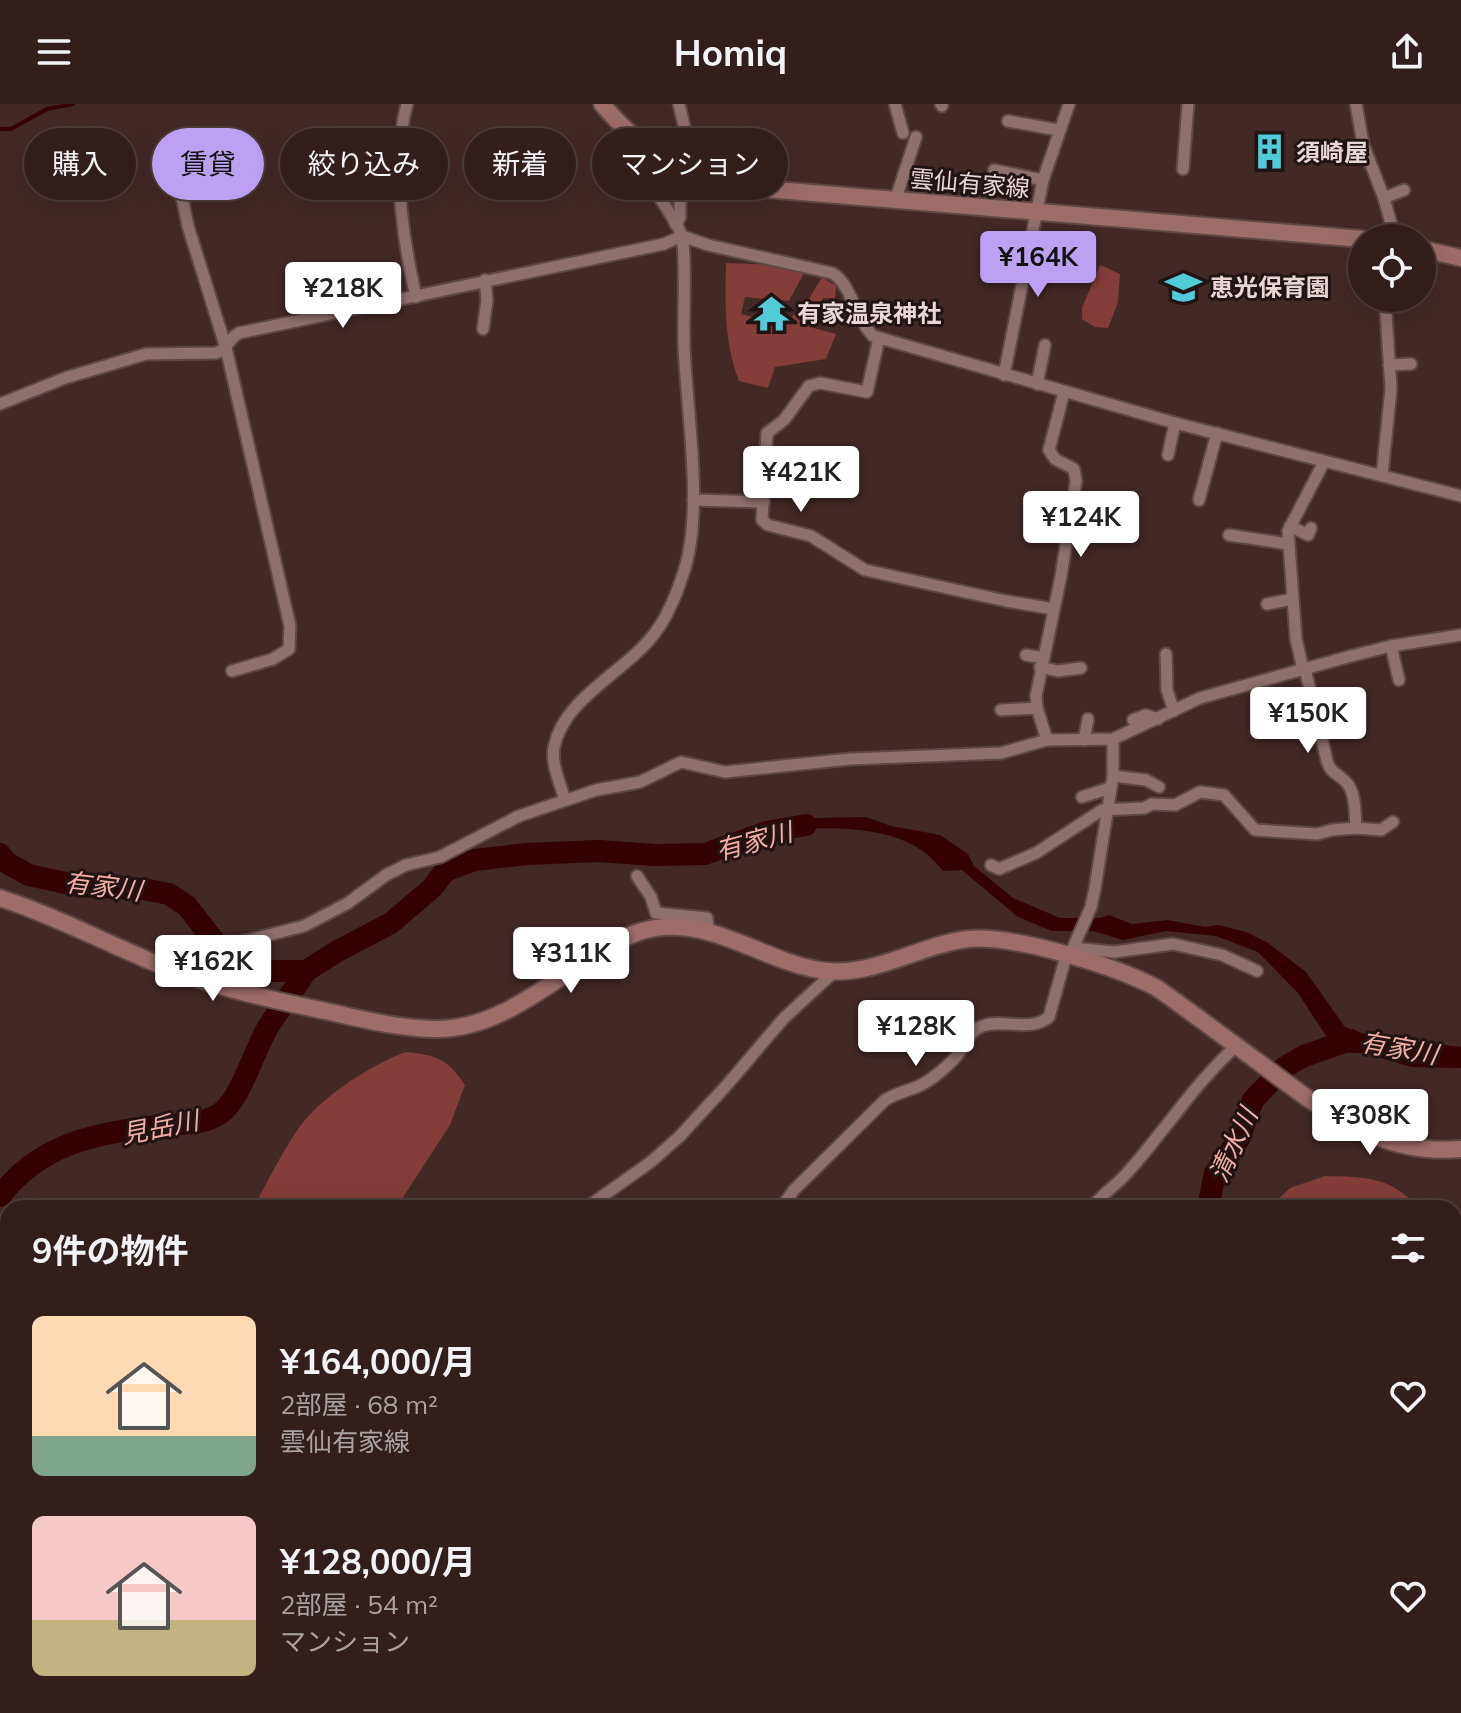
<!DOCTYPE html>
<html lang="ja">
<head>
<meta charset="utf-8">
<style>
  :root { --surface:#321f1c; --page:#3a2725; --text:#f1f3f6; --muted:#a8a2a3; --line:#4d3d3b; --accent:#bca0f2 }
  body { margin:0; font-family:Mulish,"Noto Sans JP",sans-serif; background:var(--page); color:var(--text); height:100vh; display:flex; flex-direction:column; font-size:30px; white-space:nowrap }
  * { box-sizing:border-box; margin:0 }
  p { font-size:26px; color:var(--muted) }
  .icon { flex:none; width:44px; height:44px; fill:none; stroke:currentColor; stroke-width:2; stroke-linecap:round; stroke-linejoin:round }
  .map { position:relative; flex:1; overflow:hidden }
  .details { position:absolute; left:0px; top:1096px; width:1462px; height:514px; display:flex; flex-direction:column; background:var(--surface); border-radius:24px 24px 0 0; box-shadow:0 8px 32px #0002,0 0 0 2px var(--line) }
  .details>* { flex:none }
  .banner { position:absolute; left:24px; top:24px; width:800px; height:72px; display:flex; gap:16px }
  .fabs { position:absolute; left:1348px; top:120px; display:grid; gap:16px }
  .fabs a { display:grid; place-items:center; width:88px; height:88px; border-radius:50%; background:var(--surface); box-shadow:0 8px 32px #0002,0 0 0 2px var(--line); font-size:40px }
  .price { position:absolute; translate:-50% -68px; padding:0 18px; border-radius:8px; background:#fff; color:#222; font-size:26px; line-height:52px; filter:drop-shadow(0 2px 4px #0008) }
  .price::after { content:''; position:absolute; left:50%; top:48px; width:24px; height:18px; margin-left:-12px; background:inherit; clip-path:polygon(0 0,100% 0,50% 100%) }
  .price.on { background:var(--accent); color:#111 }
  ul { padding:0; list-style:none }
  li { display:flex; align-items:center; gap:24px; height:200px; padding:0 32px }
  li span { display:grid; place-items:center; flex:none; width:224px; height:160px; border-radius:12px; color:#555 }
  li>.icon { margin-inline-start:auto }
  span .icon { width:96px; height:96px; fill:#fffc; stroke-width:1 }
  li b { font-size:34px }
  h2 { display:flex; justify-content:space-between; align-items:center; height:96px; padding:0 32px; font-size:34px }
  .tag { padding:0 28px; border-radius:36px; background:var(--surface); box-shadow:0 8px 32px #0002,0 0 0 2px var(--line); font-size:28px; line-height:72px }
  .tag.on { background:var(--accent); color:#111 }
  header { display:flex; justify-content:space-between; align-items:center; height:104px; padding:0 32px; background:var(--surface); font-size:36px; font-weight:700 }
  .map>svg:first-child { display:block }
</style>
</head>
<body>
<header><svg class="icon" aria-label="menu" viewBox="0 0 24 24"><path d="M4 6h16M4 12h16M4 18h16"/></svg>Homiq<svg class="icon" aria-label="share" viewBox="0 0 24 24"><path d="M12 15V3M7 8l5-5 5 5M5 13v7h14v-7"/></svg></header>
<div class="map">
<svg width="1461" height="1609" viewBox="0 0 1461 1609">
  <rect width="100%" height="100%" fill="#422926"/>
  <!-- green -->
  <g fill="#843d39">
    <path d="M726 159 776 161 804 169 789 197 745 193 741 210 781 221 804 203 822 173 836 182 835 195 823 194 810 223 836 230 826 255 775 263 768 284 739 277C724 238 725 201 726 159Z"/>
    <path d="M1100 161 1120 170 1118 198 1108 224 1095 223 1082 215V204Z"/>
    <path d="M405 948C436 951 447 954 465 981L450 1021 396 1104H253C267 1079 280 1052 296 1028 318 994 368 963 405 948Z"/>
    <path d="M1325 1072C1365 1073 1390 1072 1419 1104H1269L1290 1084Z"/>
    <path d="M929 1602H1031L1027 1609H922Z"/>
  </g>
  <!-- water -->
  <path fill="#350001" d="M866 713 891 722 940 731 968 750 974 762 1013 794 1060 814H1100L1109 811 1132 820 1168 816 1205 823 1218 821 1246 828 1268 839 1306 868 1345 923 1376 934 1461 943V964L1411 963 1365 949H1349L1328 935 1298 889 1258 848 1216 832 1166 827 1123 836 1093 827H1052L1018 813 962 766 943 767C904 714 821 724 763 727L814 714Z"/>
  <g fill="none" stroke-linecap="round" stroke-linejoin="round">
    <!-- stream -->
    <path stroke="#350001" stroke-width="4" d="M0 25H11L47 5 73 0"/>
    <!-- river -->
    <g stroke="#350001" stroke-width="22">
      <path d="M0 750 7 759 29 771 79 782 143 785 169 790 187 802 225 851 244 860 270 867H306L336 848 391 819 432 784 445 767 475 756 527 750 598 747 655 751 705 750 767 728 806 721"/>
      <path d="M0 1092C40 1040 95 1029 157 1022 178 1019 204 1022 222 1008 240 995 256 943 268 923 280 904 294 886 306 867"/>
      <path d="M1208 1104 1215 1069 1239 1035 1253 996 1285 963 1304 952 1350 936"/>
      <path d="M572 1609 587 1602"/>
    </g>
    <defs>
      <g id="street">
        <path d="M407 0C391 58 403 136 416 193"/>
        <path d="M895 0 903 29"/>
        <path d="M941 0 942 2"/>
        <path d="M1356 0 1363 40 1384 94 1395 134"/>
        <path d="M1008 17 1058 26"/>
        <path d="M174 56 188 122 226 244 290 522 289 545 273 555 232 567"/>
        <path d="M1183 65 1188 0"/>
        <path d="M994 66 1043 76"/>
        <path d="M1384 94 1404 86"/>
        <path d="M895 97 916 33"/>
        <path d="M676 121 680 113V76L688 39 679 0"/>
        <path d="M483 225 487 196 485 176"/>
        <path d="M879 234 867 288 820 279 809 282 784 316 767 329 762 416 768 421 811 432 865 466 1006 497 1054 505"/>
        <path d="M1389 261 1411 260"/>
        <path d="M1004 271 1043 76 1069 0"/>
        <path d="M1037 280 1045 241"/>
        <path d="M0 300 65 274 146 250 216 249C228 245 229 234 239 229L664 140 682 132 708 141 832 169C851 179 855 214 873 232L1175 319 1461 392"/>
        <path d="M1168 351 1175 319"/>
        <path d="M1382 371 1391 285 1385 194"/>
        <path d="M693 396 764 398"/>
        <path d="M1199 396 1217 329"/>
        <path d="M1290 422 1308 431 1311 424"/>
        <path d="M1229 431 1288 440"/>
        <path d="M1267 500 1293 495"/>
        <path d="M1391 542 1399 576"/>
        <path d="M1166 550 1167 586 1174 607"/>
        <path d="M1026 551 1043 554"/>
        <path d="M1040 563 1058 567 1081 564"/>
        <path d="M1303 565 1296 535 1288 427 1324 358"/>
        <path d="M1305 565 1327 657C1331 670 1337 669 1345 677 1356 687 1355 710 1356 724"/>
        <path d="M1001 606 1037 604"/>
        <path d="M1133 616 1146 611 1158 615"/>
        <path d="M1288 627 1317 619"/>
        <path d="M1047 636 1037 604 1036 592 1061 472 1076 377 1074 365 1055 355 1049 346 1064 288"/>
        <path d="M1084 636 1088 615"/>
        <path d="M1113 672 1146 676 1159 683"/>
        <path d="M1082 693 1110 684"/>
        <path d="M565 696C560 679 551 660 554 643 564 595 621 570 650 535 666 517 676 492 683 470 705 408 686 306 684 239 683 218 687 145 681 130 667 97 635 70 632 33"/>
        <path d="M991 761 999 765 1036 749 1102 706 1144 704 1152 700 1175 701 1200 688 1224 691 1255 726 1317 730 1332 726 1356 724 1381 726 1393 718"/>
        <path d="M637 772 651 793 656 809 707 814 708 827"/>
        <path d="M1073 844 1114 848 1173 840 1222 851 1257 867"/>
        <path d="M174 867 195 850 304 822 348 799 386 771 406 761 440 753 519 712 596 686 640 678 681 658 725 668 850 655 1001 649 1047 636 1113 635 1200 594 1351 552 1391 542 1461 531"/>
        <path d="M586 1104 652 1057 680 1032 726 982 784 914 834 868"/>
        <path d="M781 1104 794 1086 885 996C895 990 903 988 914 984 929 979 943 966 954 955 965 944 967 928 982 922 1004 914 1030 929 1049 913L1066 852 1073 844 1091 803 1095 784 1113 672V635"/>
        <path d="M1092 1104C1101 1090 1116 1082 1127 1069 1165 1027 1194 980 1236 942"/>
        <path d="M1454 1436 1461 1421"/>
        <path d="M1454 1508 1461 1518"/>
        <path d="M281 1609 289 1602"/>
        <path d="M388 1609 391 1602"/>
        <path d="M652 1609V1602"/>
      </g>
      <g id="secondary">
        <path d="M602 0C637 42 677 69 730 82L1362 135"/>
        <path d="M1422 145 1461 154"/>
        <path d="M0 794C59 813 113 843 170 865 221 885 277 897 330 908 365 916 398 924 434 925 495 926 544 883 593 852 609 843 624 832 642 827 704 808 760 856 819 866 871 875 918 841 968 835 1016 831 1115 862 1157 884 1191 908 1224 933 1257 957 1319 1003 1379 1053 1461 1045"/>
      </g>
    </defs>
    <!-- street casing -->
    <use href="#street" stroke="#5d4846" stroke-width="15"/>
    <!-- secondary casing -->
    <use href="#secondary" stroke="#5d4846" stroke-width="20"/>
    <!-- street -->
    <use href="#street" stroke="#8e706d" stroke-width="11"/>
    <!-- secondary -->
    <use href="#secondary" stroke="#9d6d69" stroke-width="16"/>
  </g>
  <!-- icons -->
  <defs>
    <symbol id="building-bare" viewBox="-9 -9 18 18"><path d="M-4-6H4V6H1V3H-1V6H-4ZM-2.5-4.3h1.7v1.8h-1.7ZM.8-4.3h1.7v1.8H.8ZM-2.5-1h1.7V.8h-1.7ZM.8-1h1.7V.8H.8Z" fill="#52cbd9" stroke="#201514" stroke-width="2.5" paint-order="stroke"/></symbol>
    <symbol id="school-bare" viewBox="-9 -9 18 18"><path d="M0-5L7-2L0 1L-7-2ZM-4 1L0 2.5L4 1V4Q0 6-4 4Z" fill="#52cbd9" stroke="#201514" stroke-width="2.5" paint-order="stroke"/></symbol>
    <symbol id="temple-bare" viewBox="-9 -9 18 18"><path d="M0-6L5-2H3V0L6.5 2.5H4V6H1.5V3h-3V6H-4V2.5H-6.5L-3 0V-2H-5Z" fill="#52cbd9" stroke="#201514" stroke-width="2.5" paint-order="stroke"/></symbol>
  </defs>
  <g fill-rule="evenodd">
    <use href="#building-bare" x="1244" y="22" width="51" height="51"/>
    <use href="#school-bare" x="1158" y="158" width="51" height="51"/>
    <use href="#temple-bare" x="746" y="184" width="51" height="51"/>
  </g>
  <g text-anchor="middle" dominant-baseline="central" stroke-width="6" stroke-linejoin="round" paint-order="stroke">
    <!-- poi labels -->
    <g font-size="24" font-weight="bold" fill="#e7d6d4" stroke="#201514" text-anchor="start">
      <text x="1296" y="48">須崎屋</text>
      <text x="1210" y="183">恵光保育園</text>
      <text x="797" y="209">有家温泉神社</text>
    </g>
    <!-- street labels -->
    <g font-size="24" fill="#e7d6d4" stroke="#201514">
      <text transform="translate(970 79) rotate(5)">雲仙有家線</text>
    </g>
    <!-- water labels -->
    <g font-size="26" font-style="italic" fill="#f4ada5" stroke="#201514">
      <text transform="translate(754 737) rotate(-15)">有家川</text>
      <text transform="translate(103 782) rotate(7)">有家川</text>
      <text transform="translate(1399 944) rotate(10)">有家川</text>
      <text transform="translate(160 1023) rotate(-11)">見岳川</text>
      <text transform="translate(1233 1041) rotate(-65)">清水川</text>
    </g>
  </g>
</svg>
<div class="fabs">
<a><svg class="icon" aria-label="locate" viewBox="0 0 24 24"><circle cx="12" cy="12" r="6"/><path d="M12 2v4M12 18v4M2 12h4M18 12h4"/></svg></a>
</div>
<b class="price on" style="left:1038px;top:195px">¥164K</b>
<b class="price" style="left:343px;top:226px">¥218K</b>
<b class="price" style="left:801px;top:410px">¥421K</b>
<b class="price" style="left:1081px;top:455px">¥124K</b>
<b class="price" style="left:1308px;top:651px">¥150K</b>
<b class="price" style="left:571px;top:891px">¥311K</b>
<b class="price" style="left:213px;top:899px">¥162K</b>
<b class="price" style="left:916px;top:964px">¥128K</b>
<b class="price" style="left:1370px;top:1053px">¥308K</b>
<div class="banner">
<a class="tag">購入</a>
<a class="tag on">賃貸</a>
<a class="tag">絞り込み</a>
<a class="tag">新着</a>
<a class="tag">マンション</a>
</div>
<section class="details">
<h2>9件の物件<svg class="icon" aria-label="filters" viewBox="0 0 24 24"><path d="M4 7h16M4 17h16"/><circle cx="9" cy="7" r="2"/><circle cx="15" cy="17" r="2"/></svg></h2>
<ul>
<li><span style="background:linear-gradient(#ffd9b3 75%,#7fa58c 0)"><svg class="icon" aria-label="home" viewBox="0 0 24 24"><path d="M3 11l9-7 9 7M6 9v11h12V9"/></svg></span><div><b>¥164,000/月</b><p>2部屋 · 68 m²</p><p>雲仙有家線</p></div><svg class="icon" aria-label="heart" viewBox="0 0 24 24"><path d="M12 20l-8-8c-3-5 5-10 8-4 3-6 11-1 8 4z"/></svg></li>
<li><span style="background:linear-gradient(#f6c9c9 65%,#c2b280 0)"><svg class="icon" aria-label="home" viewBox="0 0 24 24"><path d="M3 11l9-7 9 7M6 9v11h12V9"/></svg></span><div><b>¥128,000/月</b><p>2部屋 · 54 m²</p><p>マンション</p></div><svg class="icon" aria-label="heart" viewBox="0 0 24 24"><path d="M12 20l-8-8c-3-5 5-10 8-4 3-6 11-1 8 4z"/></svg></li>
</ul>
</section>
</div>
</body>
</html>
